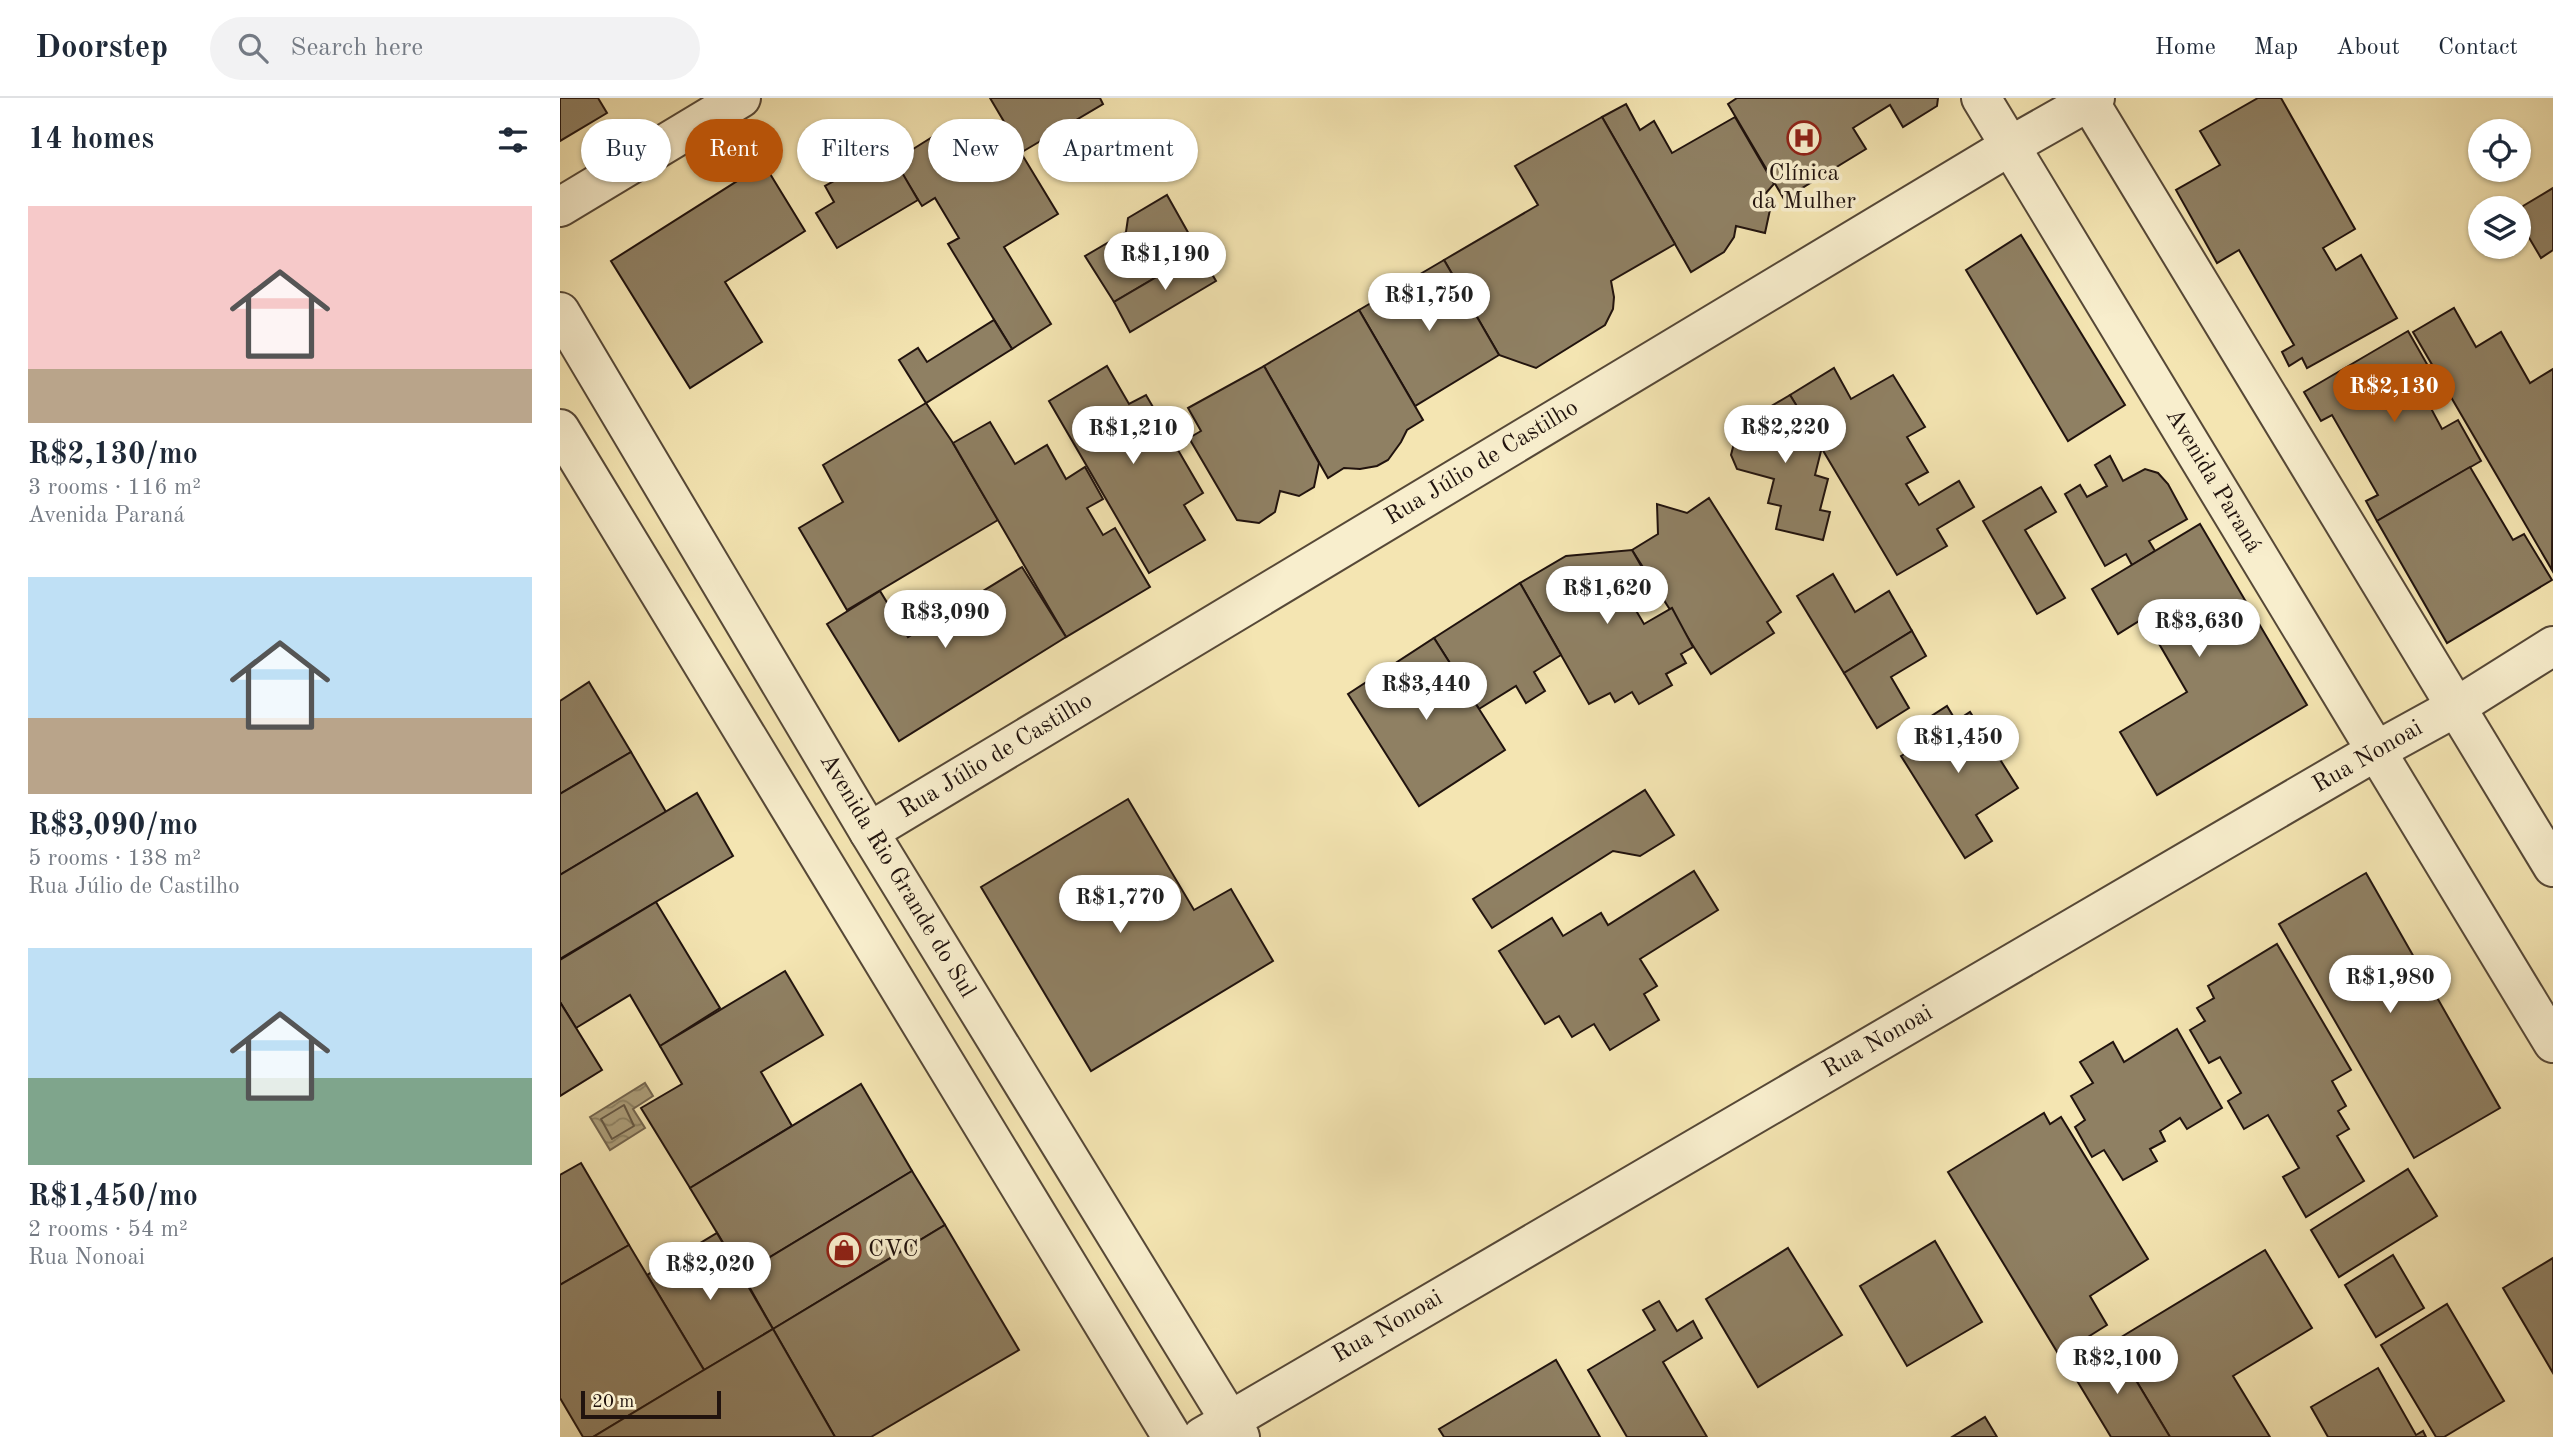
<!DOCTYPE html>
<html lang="en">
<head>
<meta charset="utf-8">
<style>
  :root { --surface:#fff; --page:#f2f2f3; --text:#1f2937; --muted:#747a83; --line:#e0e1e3; --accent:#b45309 }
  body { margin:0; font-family:"Old Standard TT",serif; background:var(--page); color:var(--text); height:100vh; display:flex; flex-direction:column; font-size:26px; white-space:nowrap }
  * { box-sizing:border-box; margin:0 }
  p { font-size:23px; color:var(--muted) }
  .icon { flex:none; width:38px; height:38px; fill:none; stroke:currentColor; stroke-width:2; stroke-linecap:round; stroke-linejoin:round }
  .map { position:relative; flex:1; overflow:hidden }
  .side { display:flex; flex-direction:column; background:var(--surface); width:560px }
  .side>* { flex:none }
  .top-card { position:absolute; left:21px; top:21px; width:665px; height:63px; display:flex; gap:14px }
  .tools { position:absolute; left:1908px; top:21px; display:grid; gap:14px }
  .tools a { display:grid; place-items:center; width:63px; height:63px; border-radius:50%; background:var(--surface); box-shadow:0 2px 5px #0004; font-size:35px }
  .scale { position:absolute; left:21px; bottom:18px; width:140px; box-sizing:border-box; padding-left:7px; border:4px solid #21130e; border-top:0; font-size:19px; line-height:24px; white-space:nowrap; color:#21130e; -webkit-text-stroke:5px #f8eecd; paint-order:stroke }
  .price { position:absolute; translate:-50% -60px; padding:0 16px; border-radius:24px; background:#fff; color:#222; font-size:23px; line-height:46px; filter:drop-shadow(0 2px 4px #0008) }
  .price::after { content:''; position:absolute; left:50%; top:42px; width:21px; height:16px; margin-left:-10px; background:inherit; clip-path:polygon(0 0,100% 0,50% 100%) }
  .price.current { background:var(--accent); color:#fff }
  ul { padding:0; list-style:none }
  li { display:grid; align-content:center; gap:14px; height:371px; padding:0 28px }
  li span { display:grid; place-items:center; height:217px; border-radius:0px; color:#555 }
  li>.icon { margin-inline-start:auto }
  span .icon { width:126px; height:126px; fill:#fffc; stroke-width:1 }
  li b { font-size:30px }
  h2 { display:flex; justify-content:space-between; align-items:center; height:84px; padding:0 28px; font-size:30px }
  .tag { padding:0 24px; border-radius:32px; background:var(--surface); box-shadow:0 2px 5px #0004; font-size:24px; line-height:63px }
  .tag.current { background:var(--accent); color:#fff }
  header { display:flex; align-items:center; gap:42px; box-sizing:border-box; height:98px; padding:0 35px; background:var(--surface); border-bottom:2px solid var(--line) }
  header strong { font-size:33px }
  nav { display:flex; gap:38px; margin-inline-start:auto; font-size:24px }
  .search { width:490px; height:63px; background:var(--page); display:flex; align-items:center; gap:18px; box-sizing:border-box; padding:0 24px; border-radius:38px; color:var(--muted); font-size:26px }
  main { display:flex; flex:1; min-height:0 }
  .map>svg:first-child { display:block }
</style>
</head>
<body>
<header>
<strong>Doorstep</strong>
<div class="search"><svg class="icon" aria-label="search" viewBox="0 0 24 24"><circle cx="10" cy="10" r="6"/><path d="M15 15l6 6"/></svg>Search here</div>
<nav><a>Home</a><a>Map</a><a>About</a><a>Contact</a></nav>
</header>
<main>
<section class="side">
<h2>14 homes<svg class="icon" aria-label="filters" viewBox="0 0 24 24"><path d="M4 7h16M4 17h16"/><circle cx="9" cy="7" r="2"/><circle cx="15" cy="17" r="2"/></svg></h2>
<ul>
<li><span style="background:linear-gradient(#f6c9c9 75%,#b9a48a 0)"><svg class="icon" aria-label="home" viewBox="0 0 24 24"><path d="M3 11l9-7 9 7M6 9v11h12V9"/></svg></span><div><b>R$2,130/mo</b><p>3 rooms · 116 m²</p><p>Avenida Paraná</p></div></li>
<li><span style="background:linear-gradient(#bfe0f5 65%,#b9a48a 0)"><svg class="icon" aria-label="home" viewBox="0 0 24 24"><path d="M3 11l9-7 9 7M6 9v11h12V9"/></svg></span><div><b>R$3,090/mo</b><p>5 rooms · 138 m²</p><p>Rua Júlio de Castilho</p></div></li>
<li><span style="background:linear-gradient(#bfe0f5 60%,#7fa58c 0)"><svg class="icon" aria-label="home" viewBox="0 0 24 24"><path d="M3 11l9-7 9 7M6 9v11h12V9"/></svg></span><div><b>R$1,450/mo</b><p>2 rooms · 54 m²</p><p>Rua Nonoai</p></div></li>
</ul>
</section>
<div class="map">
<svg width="1993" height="1339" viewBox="0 0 1993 1339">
  <defs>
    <pattern id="water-waves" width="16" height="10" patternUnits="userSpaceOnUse" patternTransform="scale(1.75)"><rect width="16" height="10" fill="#ac9e7a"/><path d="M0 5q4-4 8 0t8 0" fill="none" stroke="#8c8062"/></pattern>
  </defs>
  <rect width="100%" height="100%" fill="#f4e5b2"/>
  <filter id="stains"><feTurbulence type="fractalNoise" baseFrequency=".00286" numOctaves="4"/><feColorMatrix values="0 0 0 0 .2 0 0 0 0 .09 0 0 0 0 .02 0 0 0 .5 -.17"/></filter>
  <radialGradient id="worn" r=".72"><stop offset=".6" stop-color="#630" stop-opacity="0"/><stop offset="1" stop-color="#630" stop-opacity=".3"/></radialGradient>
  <!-- water -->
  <path fill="url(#water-waves)" stroke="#74664f" stroke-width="2" d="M85 985 93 998 73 1011 85 1030 50 1052 30 1019Z"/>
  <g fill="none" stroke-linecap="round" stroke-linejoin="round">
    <!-- shore -->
    <path stroke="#665844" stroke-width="2" d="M64 1007 74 1028 52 1041 41 1021Z"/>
  </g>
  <!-- building -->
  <g fill="#8f8063" stroke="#21130e" stroke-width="2">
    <path d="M0 0H38L47 15 0 43Z"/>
    <path d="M430 0H540L543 6 462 54Z"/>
    <path d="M1177 0H1378L1377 8 1343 29 1330 7 1293 30 1306 51 1224 101 1168 6Z"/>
    <path d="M1698 0H1721L1795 131 1763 150 1776 172 1801 157 1837 220 1747 270 1742 260 1729 268 1722 254 1734 247 1679 152 1657 165 1616 92 1660 67 1640 33Z"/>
    <path d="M1066 6 1080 32 1094 23 1112 55 1175 19 1214 86 1206 95 1211 107 1205 135 1176 128 1174 139 1164 154 1131 174 1042 19Z"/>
    <path d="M1042 19 1115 146 1051 183 1054 199 1053 211 1045 227 976 270 939 257 884 162 978 107 955 68Z"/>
    <path d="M415 25 435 57 455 45 498 116 444 149 491 226 452 251 388 146 399 140 375 100 362 108 334 63 385 31 391 40Z"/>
    <path d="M319 35 358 102 277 150 256 115 274 104 265 88 283 78 274 62Z"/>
    <path d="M204 66 245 133 165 184 202 244 130 290 51 163Z"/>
    <path d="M1993 90V152L1981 160 1958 121V111Z"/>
    <path d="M607 97 639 154 554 204 525 158 566 134 568 120Z"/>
    <path d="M1461 137 1565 307 1508 343 1406 172Z"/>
    <path d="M639 154 656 183 570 234 554 204Z"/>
    <path d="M884 162 939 257 855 308 799 212Z"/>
    <path d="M1894 210 1916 249 1941 234 1970 285 1993 271 1992 472 1853 234Z"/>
    <path d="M799 212 863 322 847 332 841 344 828 362 817 368 800 371 784 370 768 380 704 268Z"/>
    <path d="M434 222 452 251 366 305 339 262 358 250 367 264Z"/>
    <path d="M1848 233 1883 294 1867 303 1882 331 1898 322 1921 363 1817 423 1806 403 1818 397 1772 317 1761 323 1744 294Z"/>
    <path d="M547 268 569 306 586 297 643 395 624 407 645 442 589 475 489 303Z"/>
    <path d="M704 268 759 365 754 389 739 398 720 393 715 414 699 425 677 422 629 340 641 333 628 310Z"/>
    <path d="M1274 270 1291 301 1333 277 1365 329 1347 339 1368 374 1346 386 1359 407 1399 383 1414 409 1377 431 1387 448 1337 477 1230 297Z"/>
    <path d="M1230 297 1262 349 1255 377 1268 381 1260 412 1270 414 1263 442 1216 431 1221 408 1208 405 1214 381 1177 371 1171 357 1182 314 1196 317Z"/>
    <path d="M366 305 393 345 438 422 287 512 239 430 283 404 263 367Z"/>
    <path d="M430 324 455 366 487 347 506 381 525 369 543 401 527 410 543 437 555 430 590 489 506 539 393 345Z"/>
    <path d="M1550 358 1563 383 1585 371 1598 375 1608 386 1627 421 1589 443 1595 453 1572 467 1566 456 1545 468 1505 396 1520 387 1527 399 1547 388 1535 367Z"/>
    <path d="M1910 369 1953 442 1964 436 1992 482 1887 545 1817 423Z"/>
    <path d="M1481 389 1496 414 1465 432 1505 500 1477 516 1423 423Z"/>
    <path d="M1149 400 1221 514 1207 524 1214 535 1151 576 1072 452 1098 436 1097 406 1127 415Z"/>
    <path d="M1640 426 1747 607 1597 697 1560 634 1627 594 1584 520 1558 536 1532 491Z"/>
    <path d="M1072 452 1091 485 1068 499 1084 526 1112 510 1133 549 1121 556 1126 565 1106 576 1112 587 1079 606 1072 594 1055 604 1050 595 1029 606 960 485 1006 458Z"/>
    <path d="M462 469 506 539 339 643 267 526 320 493 348 539Z"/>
    <path d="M1273 476 1295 514 1329 493 1352 533 1284 575 1237 498Z"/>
    <path d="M960 485 1001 557 974 574 985 593 966 605 956 588 919 611 874 540Z"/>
    <path d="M1352 533 1366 558 1331 579 1349 610 1317 630 1284 575Z"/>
    <path d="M874 540 945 652 859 708 788 596Z"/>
    <path d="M29 584 71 654 0 696V603Z"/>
    <path d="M1387 608 1396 623 1410 614 1458 690 1416 717 1432 743 1405 760 1341 658 1358 648 1348 633Z"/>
    <path d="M71 654 106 714 0 777V696Z"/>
    <path d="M1085 692 1114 737 1080 758 1053 753 932 830 913 801Z"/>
    <path d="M137 695 173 758 0 861V777Z"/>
    <path d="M568 701 634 812 671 791 713 863 531 973 421 789Z"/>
    <path d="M1134 773 1158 812 1080 861 1097 888 1084 896 1099 922 1050 952 1034 926 1012 939 999 918 985 926 939 853 992 820 1003 838 1041 815 1048 827Z"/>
    <path d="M1806 775 1940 1010 1854 1060 1719 826Z"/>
    <path d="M96 804 160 910 100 948 70 897 16 930 0 904V862Z"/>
    <path d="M1717 846 1791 972 1772 983 1786 1008 1778 1013 1789 1031 1777 1038 1804 1083 1746 1119 1723 1079 1739 1070 1708 1017 1684 1031 1668 1003 1681 995 1660 959 1649 965 1630 932 1645 923 1637 910 1654 900 1648 888Z"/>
    <path d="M225 873 263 937 201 974 232 1028 130 1090 81 1010 122 986 100 948Z"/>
    <path d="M0 904 42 972 0 998Z"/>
    <path d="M1617 931 1662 1010 1627 1031 1620 1020 1600 1033 1605 1043 1590 1051 1597 1063 1563 1082 1544 1052 1532 1059 1515 1029 1525 1022 1511 998 1533 985 1520 964 1553 944 1564 964Z"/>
    <path d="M301 986 352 1073 182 1176 130 1090Z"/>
    <path d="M1484 1015 1490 1026 1501 1019 1588 1161 1530 1198 1547 1227 1499 1257 1388 1074Z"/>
    <path d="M21 1065 69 1147 0 1187V1077Z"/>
    <path d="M1848 1071 1877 1118 1779 1179 1751 1132Z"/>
    <path d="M352 1073 385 1127 213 1231 182 1176Z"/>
    <path d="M385 1127 459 1252 311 1339H275L213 1231Z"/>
    <path d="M157 1135 213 1231 144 1272 87 1177Z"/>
    <path d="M1375 1143 1422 1224 1347 1268 1300 1188Z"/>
    <path d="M69 1147 144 1272 33 1339H23L0 1300V1187Z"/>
    <path d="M1228 1150 1282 1237 1198 1289 1146 1201Z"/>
    <path d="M1705 1152 1752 1230 1673 1278 1710 1339H1610L1553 1244Z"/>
    <path d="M1833 1157 1864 1210 1816 1239 1785 1187Z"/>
    <path d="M1993 1160V1275L1943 1190Z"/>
    <path d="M1099 1203 1117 1233 1133 1223 1142 1240 1103 1264 1147 1339H1067L1028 1272 1095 1232 1083 1212Z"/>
    <path d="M1887 1206 1944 1303 1884 1339H1876L1821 1247Z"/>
    <path d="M213 1231 275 1339H33L144 1272Z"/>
    <path d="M1553 1244 1610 1339H1551L1510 1271Z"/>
    <path d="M996 1262 1040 1339H884L879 1331Z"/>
    <path d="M1818 1270 1856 1337 1863 1333 1866 1339H1768L1751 1309Z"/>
    <path d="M1425 1319 1437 1339H1392Z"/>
  </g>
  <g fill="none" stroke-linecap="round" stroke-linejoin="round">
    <defs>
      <g id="minor">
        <path d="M0 109 181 0"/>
        <path d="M309 734 1450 48 1535 0"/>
        <path d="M642 1339 1816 653 1896 609 1993 548"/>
      </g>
      <g id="tertiary">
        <path d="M1421 0 1993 945"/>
        <path d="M1527 0 1993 769"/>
        <path d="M0 214 309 734 680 1339"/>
        <path d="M0 331 612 1339"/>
      </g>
    </defs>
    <!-- minor casing -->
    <use href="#minor" stroke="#564837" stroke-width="42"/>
    <!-- tertiary casing -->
    <use href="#tertiary" stroke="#564837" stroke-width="42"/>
    <!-- minor -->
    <use href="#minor" stroke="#f8eecd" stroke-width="38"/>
    <!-- tertiary -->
    <use href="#tertiary" stroke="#f8eecd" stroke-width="38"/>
  </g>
  <!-- icons -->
  <defs>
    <symbol id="hospital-ring" viewBox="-11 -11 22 22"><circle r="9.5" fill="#f8eecd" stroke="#8f2418" stroke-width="1.5"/><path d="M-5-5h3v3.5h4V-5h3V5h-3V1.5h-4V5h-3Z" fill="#8f2418"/></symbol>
    <symbol id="shop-ring" viewBox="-11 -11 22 22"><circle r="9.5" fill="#f8eecd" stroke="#8f2418" stroke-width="1.5"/><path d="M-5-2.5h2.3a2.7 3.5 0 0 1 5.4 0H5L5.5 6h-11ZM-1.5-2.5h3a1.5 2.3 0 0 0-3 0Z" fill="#8f2418"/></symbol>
  </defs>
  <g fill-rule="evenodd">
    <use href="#hospital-ring" x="1225" y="21" width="38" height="38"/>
    <use href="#shop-ring" x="265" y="1133" width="38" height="38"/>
  </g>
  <g text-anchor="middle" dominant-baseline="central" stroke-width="7" stroke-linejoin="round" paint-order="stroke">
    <!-- poi labels -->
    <g font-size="24" fill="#21130e" stroke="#f8eecd">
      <text x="1244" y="76">Clínica<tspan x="1244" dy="28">da Mulher</tspan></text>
      <text x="308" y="1152" text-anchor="start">CVC</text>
    </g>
    <!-- street labels -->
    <g font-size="24" fill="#21130e" stroke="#f8eecd">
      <text transform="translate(922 365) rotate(-31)">Rua Júlio de Castilho</text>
      <text transform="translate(1653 383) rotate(59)">Avenida Paraná</text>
      <text transform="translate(436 658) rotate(-31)">Rua Júlio de Castilho</text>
      <text transform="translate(1808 659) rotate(-30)">Rua Nonoai</text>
      <text transform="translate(337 778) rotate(59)">Avenida Rio Grande do Sul</text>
      <text transform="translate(1318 944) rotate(-30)">Rua Nonoai</text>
      <text transform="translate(828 1229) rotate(-30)">Rua Nonoai</text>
    </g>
  </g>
  <rect width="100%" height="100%" filter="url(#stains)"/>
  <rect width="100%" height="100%" fill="url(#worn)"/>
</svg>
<div class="tools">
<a><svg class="icon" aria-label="locate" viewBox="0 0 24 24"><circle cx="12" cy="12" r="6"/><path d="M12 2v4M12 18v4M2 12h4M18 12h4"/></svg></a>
<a><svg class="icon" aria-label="layers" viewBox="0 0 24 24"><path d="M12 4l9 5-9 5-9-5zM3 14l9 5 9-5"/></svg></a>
</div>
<div class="scale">20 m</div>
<b class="price" style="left:605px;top:194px">R$1,190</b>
<b class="price" style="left:869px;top:235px">R$1,750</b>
<b class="price current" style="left:1834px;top:326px">R$2,130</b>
<b class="price" style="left:1225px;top:367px">R$2,220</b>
<b class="price" style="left:573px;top:368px">R$1,210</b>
<b class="price" style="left:1047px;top:528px">R$1,620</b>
<b class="price" style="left:385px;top:552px">R$3,090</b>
<b class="price" style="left:1639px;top:561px">R$3,630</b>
<b class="price" style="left:866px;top:624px">R$3,440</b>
<b class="price" style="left:1398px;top:677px">R$1,450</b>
<b class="price" style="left:560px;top:837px">R$1,770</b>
<b class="price" style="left:1830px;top:917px">R$1,980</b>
<b class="price" style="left:150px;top:1204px">R$2,020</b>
<b class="price" style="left:1557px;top:1298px">R$2,100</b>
<div class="top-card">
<a class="tag">Buy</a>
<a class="tag current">Rent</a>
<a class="tag">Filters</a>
<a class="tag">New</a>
<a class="tag">Apartment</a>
</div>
</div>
</main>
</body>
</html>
